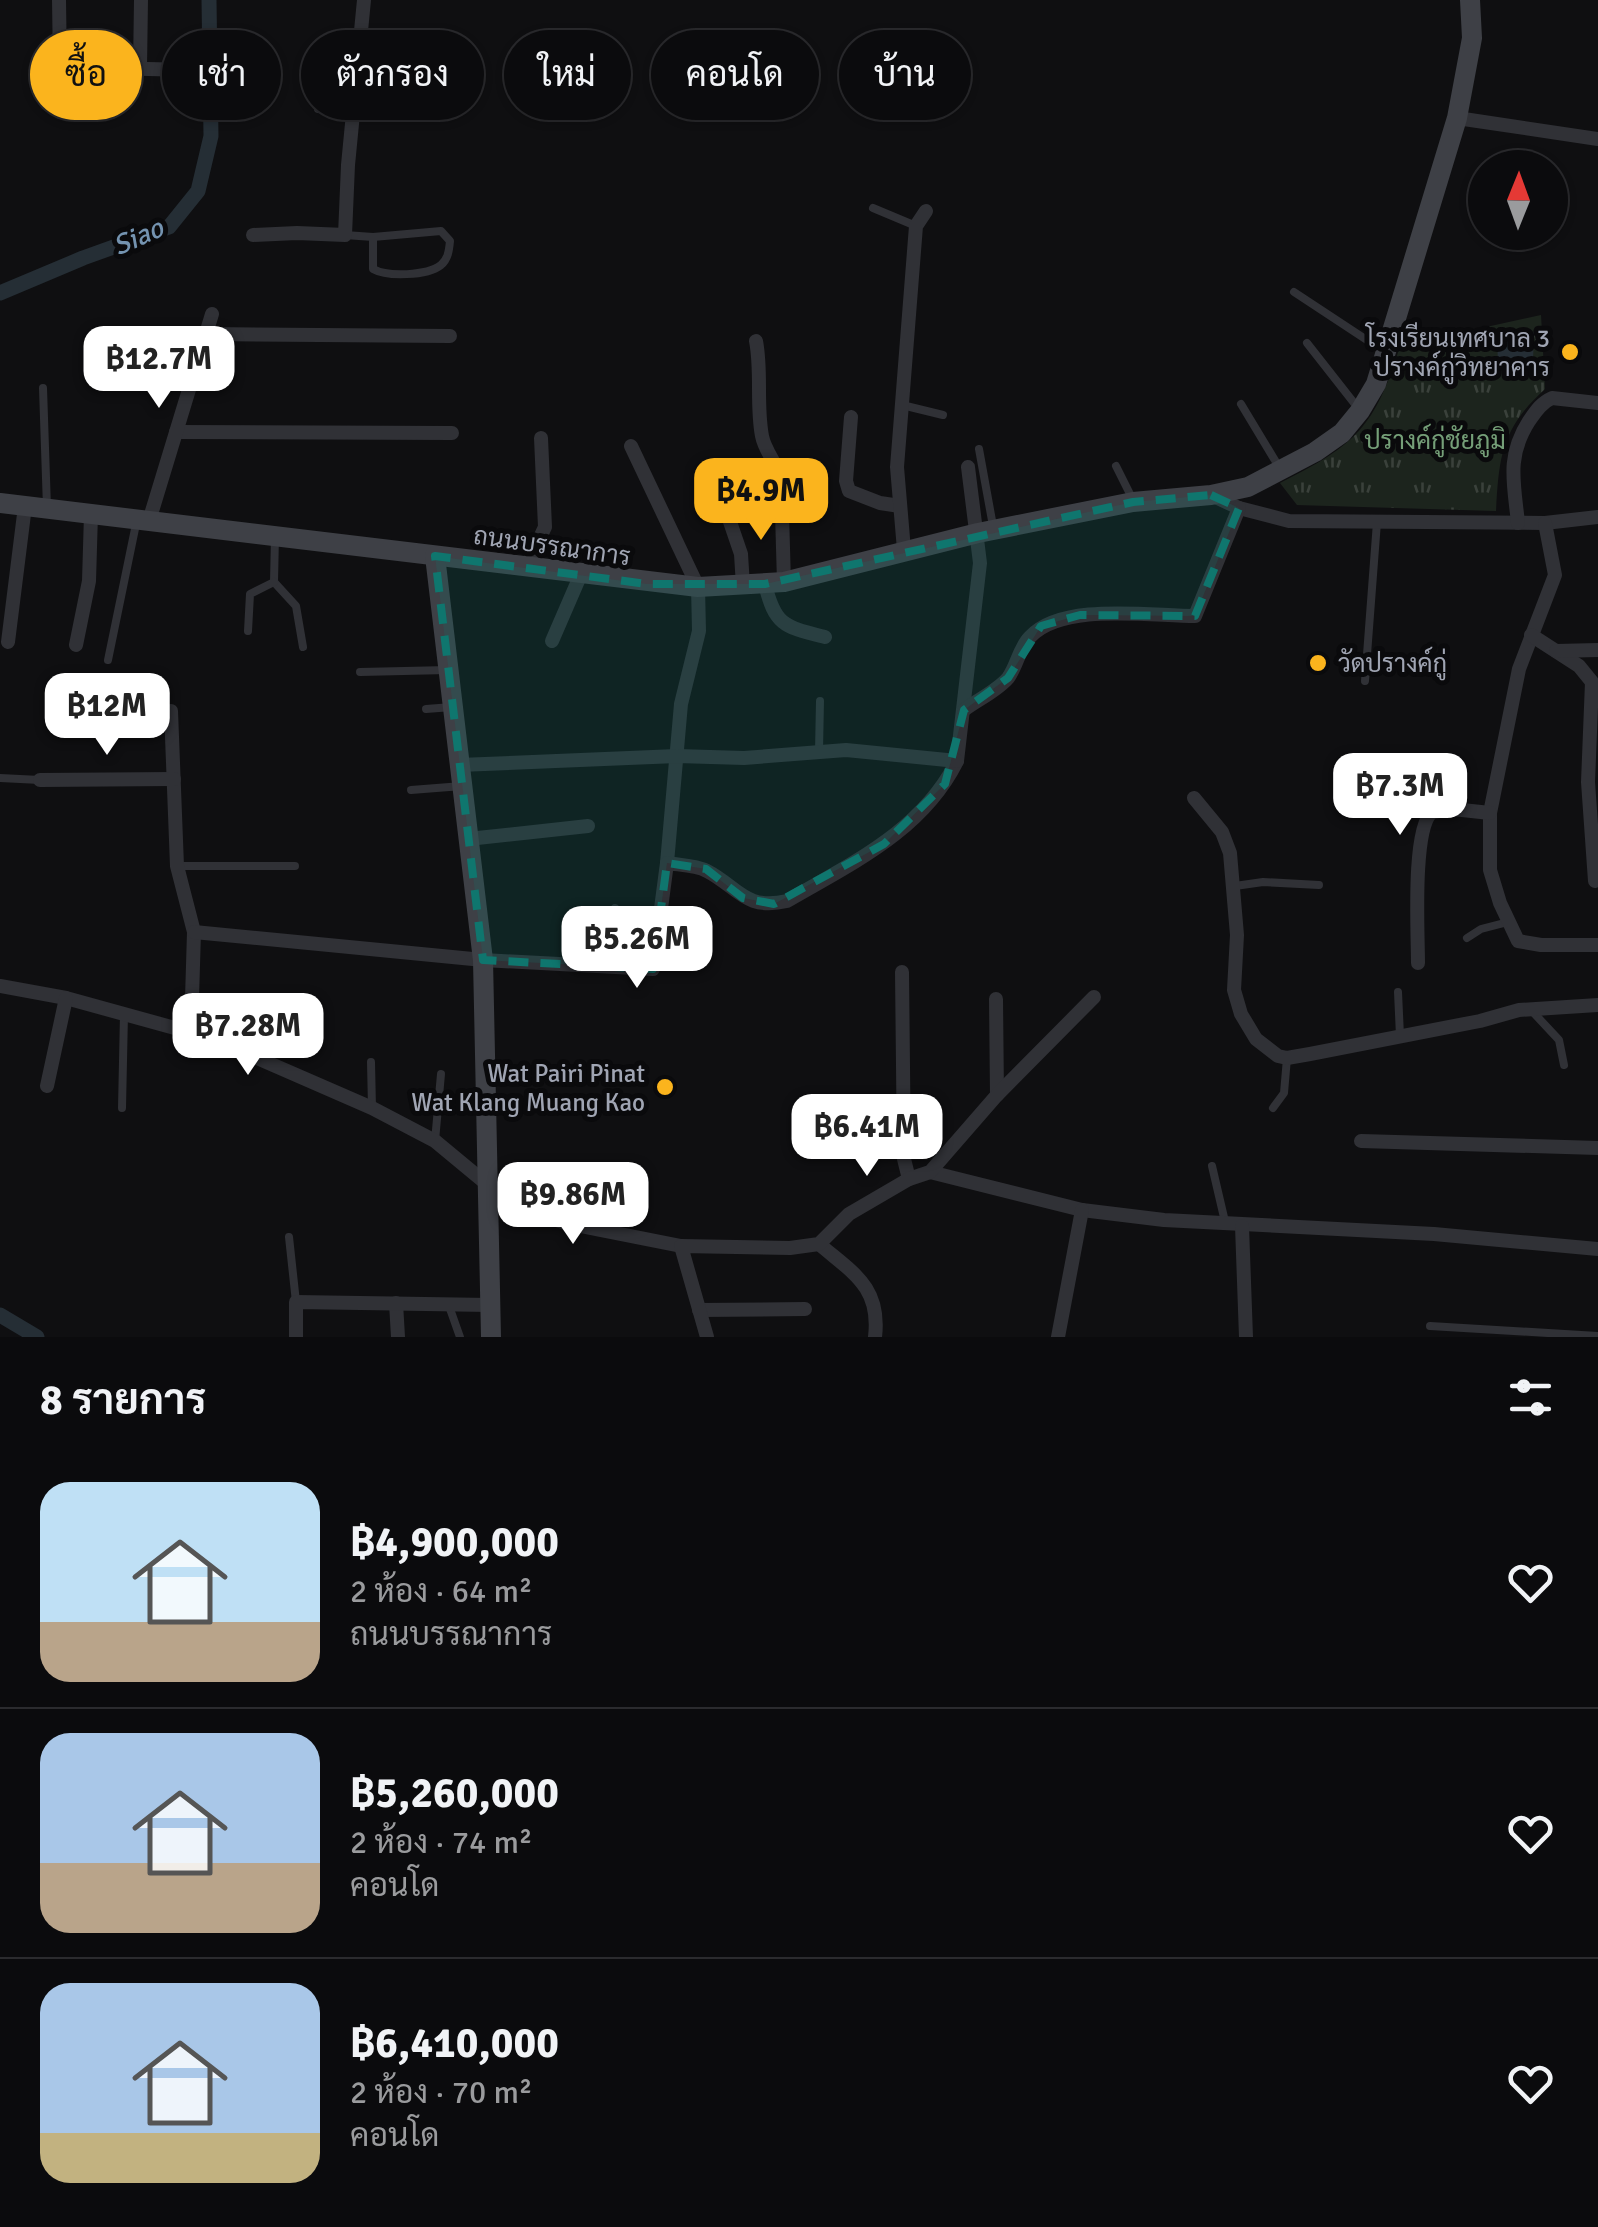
<!DOCTYPE html>
<html lang="th">
<head>
<meta charset="utf-8">
<style>
  :root { --surface:#0b0b0d; --page:#19191b; --text:#f1f3f6; --muted:#9a9b9d; --line:#2b2b2e; --accent:#fbb41d }
  body { margin:0; font-family:Signika,Sarabun,sans-serif; background:var(--page); color:var(--text); height:100vh; display:flex; flex-direction:column; font-size:38px; white-space:nowrap }
  * { box-sizing:border-box; margin:0 }
  p { font-size:32px; color:var(--muted) }
  .icon { flex:none; width:55px; height:55px; fill:none; stroke:currentColor; stroke-width:2; stroke-linecap:round; stroke-linejoin:round }
  .map { position:relative; height:1337px; overflow:hidden }
  .side { display:flex; flex-direction:column; background:var(--surface); flex:1 }
  .side>* { flex:none }
  .hud { position:absolute; left:30px; top:30px; width:1000px; height:90px; display:flex; gap:20px }
  .needle { width:65px; rotate:1deg }
  .tools { position:absolute; left:1468px; top:150px; display:grid; gap:20px }
  .tools a { display:grid; place-items:center; width:100px; height:100px; border-radius:50%; background:var(--surface); box-shadow:0 2px 8px #0004,0 0 0 2px var(--line); font-size:50px }
  .price { position:absolute; translate:-50% -85px; padding:0 22px; border-radius:20px; background:#fff; color:#222; font-size:32px; line-height:65px; filter:drop-shadow(0 2px 5px #0008) }
  .price::after { content:''; position:absolute; left:50%; top:60px; width:30px; height:22px; margin-left:-15px; background:inherit; clip-path:polygon(0 0,100% 0,50% 100%) }
  .price.current { background:var(--accent); color:#111 }
  ul { padding:0; list-style:none }
  li { display:flex; align-items:center; gap:30px; height:250px; padding:0 40px }
  li+li { border-top:2px solid var(--line) }
  li span { display:grid; place-items:center; flex:none; width:280px; height:200px; border-radius:30px; color:#555 }
  li>.icon { margin-inline-start:auto }
  span .icon { width:120px; height:120px; fill:#fffc; stroke-width:1 }
  li b { font-size:42px }
  h2 { display:flex; justify-content:space-between; align-items:center; height:120px; padding:0 40px; font-size:42px }
  .tag { padding:0 35px; border-radius:45px; background:var(--surface); box-shadow:0 2px 8px #0004,0 0 0 2px var(--line); font-size:35px; line-height:90px }
  .tag.current { background:var(--accent); color:#111 }
  .map>svg:first-child { display:block }
</style>
</head>
<body>
<div class="map">
<svg width="1598" height="1337" viewBox="0 0 1598 1337">
  <defs>
    <pattern id="grass-tufts" width="24" height="20" patternUnits="userSpaceOnUse" patternTransform="scale(2.5)"><rect width="24" height="20" fill="#1c241d"/><path d="M3 7l-1-3M5 7V3M7 7l1-3M15 17l-1-3M17 17v-4M19 17l1-3" fill="none" stroke="#3a413b"/></pattern>
    <pattern id="water-ripples" width="26" height="14" patternUnits="userSpaceOnUse" patternTransform="scale(2.5)"><rect width="26" height="14" fill="#252e35"/><path d="M2 4q2-2 4 0t4 0M15 11q2-2 4 0t4 0" fill="none" stroke="#414950"/></pattern>
  </defs>
  <rect width="100%" height="100%" fill="#0f0f11"/>
  <!-- grass -->
  <path fill="url(#grass-tufts)" d="M1541 315 1545 389C1502 428 1499 455 1496 511L1297 505 1280 483C1356 445 1375 427 1400 346Z"/>
  <!-- water -->
  <path fill="url(#water-ripples)" d="M1534 332 1533 359 1498 363 1497 335Z"/>
  <g fill="none" stroke-linecap="round" stroke-linejoin="round">
    <!-- canal -->
    <g stroke="#252e35" stroke-width="15">
      <path d="M0 293 83 258 169 227 198 191 211 136 209 0"/>
      <path d="M0 1315 37 1337"/>
    </g>
    <!-- lane -->
    <g stroke="#303136" stroke-width="8">
      <path d="M318 109 353 113"/>
      <path d="M873 208 916 226"/>
      <path d="M345 235 373 237V269C387 277 427 276 441 265 448 259 449 251 450 241L441 231 373 237"/>
      <path d="M1294 292 1382 350"/>
      <path d="M1307 343 1358 408"/>
      <path d="M43 388 47 508"/>
      <path d="M1241 404 1279 467"/>
      <path d="M902 405 943 415"/>
      <path d="M979 449 993 526"/>
      <path d="M1116 466 1132 498"/>
      <path d="M275 536 274 582 296 606 303 647"/>
      <path d="M248 631 250 594 274 582"/>
      <path d="M108 660 136 524"/>
      <path d="M360 672 448 670"/>
      <path d="M1365 681 1377 522"/>
      <path d="M426 709 452 707"/>
      <path d="M819 751 820 701"/>
      <path d="M0 778 40 780"/>
      <path d="M411 790 462 786"/>
      <path d="M177 866H295"/>
      <path d="M1235 886 1263 882 1319 885"/>
      <path d="M1467 938 1481 929 1508 922"/>
      <path d="M609 968 615 908"/>
      <path d="M1398 992 1400 1036"/>
      <path d="M1531 1010 1559 1040 1564 1065"/>
      <path d="M371 1062 372 1108"/>
      <path d="M122 1108 124 1014"/>
      <path d="M1273 1108 1284 1093 1287 1058"/>
      <path d="M435 1141 441 1074"/>
      <path d="M1212 1166 1226 1226"/>
      <path d="M289 1237 296 1302"/>
      <path d="M449 1306 460 1337"/>
      <path d="M1430 1326 1598 1336"/>
    </g>
    <!-- street -->
    <g stroke="#303136" stroke-width="14">
      <path d="M59 0 60 67 192 70"/>
      <path d="M140 68 141 0"/>
      <path d="M1457 118 1598 139"/>
      <path d="M253 235 297 233 345 235 348 165 364 0"/>
      <path d="M206 334 450 336"/>
      <path d="M756 341C762 372 756 404 762 436 765 452 777 463 781 479L784 582"/>
      <path d="M851 417 846 481 849 491 880 503 900 506"/>
      <path d="M176 432 452 433"/>
      <path d="M631 446 698 587 699 631 681 704 667 863C679 865 696 865 707 871 738 887 745 911 787 901 852 863 922 831 957 761L980 563 968 467"/>
      <path d="M1211 495 1239 508 1289 521 1545 523 1598 517"/>
      <path d="M727 513 741 554 743 586"/>
      <path d="M149 521 212 314"/>
      <path d="M1518 523C1514 483 1506 457 1529 421 1536 411 1541 403 1552 398L1598 403"/>
      <path d="M1545 523 1555 575 1519 669 1490 813V870L1500 903 1518 941 1541 945H1598"/>
      <path d="M904 550 897 467 916 226 926 211"/>
      <path d="M526 567 545 527 541 438"/>
      <path d="M765 584C775 626 785 627 825 637"/>
      <path d="M1531 635 1579 666 1592 682 1588 782 1595 881"/>
      <path d="M552 641 581 574"/>
      <path d="M8 642 25 506"/>
      <path d="M76 645 89 581 91 514"/>
      <path d="M1556 651 1598 650"/>
      <path d="M964 710C977 700 997 691 1008 678 1017 666 1019 648 1030 637 1062 602 1150 616 1195 616L1239 508"/>
      <path d="M171 711 177 866 194 932 191 1032"/>
      <path d="M459 765 677 756 744 758 846 750 957 761"/>
      <path d="M40 780 174 779"/>
      <path d="M1194 798 1222 832 1230 853 1237 935 1234 990 1241 1014 1256 1039 1278 1056 1287 1058 1310 1054 1480 1021 1519 1010 1598 1005"/>
      <path d="M468 839 588 826"/>
      <path d="M194 932 483 960 653 969 667 863"/>
      <path d="M1418 963C1418 934 1412 829 1432 812L1453 809 1490 813"/>
      <path d="M902 972 904 1159 909 1179"/>
      <path d="M0 986 66 998 211 1038 372 1108 435 1141 511 1204 565 1223 681 1246"/>
      <path d="M996 999 997 1095"/>
      <path d="M47 1086 66 998"/>
      <path d="M1361 1141 1598 1148"/>
      <path d="M930 1172 1082 1210 1164 1220 1434 1234 1598 1249"/>
      <path d="M1242 1226 1246 1337"/>
      <path d="M819 1244C853 1273 881 1287 875 1337"/>
      <path d="M396 1303 398 1337"/>
      <path d="M699 1310 805 1309"/>
      <path d="M296 1337V1302L490 1305"/>
      <path d="M707 1337 681 1246 790 1248 819 1244 849 1214 909 1179 930 1172 997 1095 1094 997"/>
      <path d="M1058 1337 1082 1210"/>
    </g>
    <!-- secondary -->
    <g stroke="#3e4046" stroke-width="20">
      <path d="M0 503 698 587 784 582 978 533 1133 502 1211 495 1248 487 1315 452 1342 433 1360 411 1376 384 1457 118 1472 38 1470 0"/>
      <path d="M435 556 483 960 491 1337"/>
    </g>
  </g>
  <!-- marked area -->
  <path fill="#0f766e" fill-opacity="0.2" stroke="#0f766e" stroke-width="8" stroke-dasharray="20 12" stroke-linejoin="round" d="M1211 495 1239 508 1195 616 1080 615 1041 626 1008 678 964 710 945 784 884 844 774 904 743 898 706 869 667 863 653 969 483 960 435 556 647 584H765L1133 502Z"/>
  <!-- markers -->
  <g fill="#fbb41d" stroke="#0a0a0c" stroke-width="4">
    <circle cx="1570" cy="352" r="10"/>
    <circle cx="1318" cy="663" r="10"/>
    <circle cx="665" cy="1087" r="10"/>
  </g>
  <g text-anchor="middle" dominant-baseline="central" stroke-width="10" stroke-linejoin="round" paint-order="stroke">
    <!-- poi labels -->
    <g font-size="25" fill="#a0a5b3" stroke="#0a0a0c" text-anchor="end">
      <text x="1550" y="338">โรงเรียนเทศบาล 3<tspan x="1550" dy="29">ปรางค์กู่วิทยาคาร</tspan></text>
      <text x="1338" y="663" text-anchor="start">วัดปรางค์กู่</text>
      <text x="645" y="1073">Wat Pairi Pinat<tspan x="645" dy="29">Wat Klang Muang Kao</tspan></text>
    </g>
    <!-- park labels -->
    <g font-size="25" fill="#759f78" stroke="#0a0a0c">
      <text x="1435" y="440">ปรางค์กู่ชัยภูมิ</text>
    </g>
    <!-- street labels -->
    <g font-size="25" fill="#a0a5b3" stroke="#0a0a0c">
      <text transform="translate(552 546) rotate(8)">ถนนบรรณาการ</text>
    </g>
    <!-- water labels -->
    <g font-size="28" font-style="italic" fill="#7493b0" stroke="#0a0a0c">
      <text transform="translate(138 237) rotate(-24)">Siao</text>
    </g>
  </g>
</svg>
<div class="tools">
<a><svg class="needle" viewBox="-14 -14 28 28"><path d="M0-13l5 13h-10z" fill="#e53935"/><path d="M0 13l5-13h-10z" fill="#9a9b9d"/></svg></a>
</div>
<b class="price" style="left:159px;top:411px">฿12.7M</b>
<b class="price current" style="left:761px;top:543px">฿4.9M</b>
<b class="price" style="left:107px;top:758px">฿12M</b>
<b class="price" style="left:1400px;top:838px">฿7.3M</b>
<b class="price" style="left:637px;top:991px">฿5.26M</b>
<b class="price" style="left:248px;top:1078px">฿7.28M</b>
<b class="price" style="left:867px;top:1179px">฿6.41M</b>
<b class="price" style="left:573px;top:1247px">฿9.86M</b>
<div class="hud">
<a class="tag current">ซื้อ</a>
<a class="tag">เช่า</a>
<a class="tag">ตัวกรอง</a>
<a class="tag">ใหม่</a>
<a class="tag">คอนโด</a>
<a class="tag">บ้าน</a>
</div>
</div>
<section class="side">
<h2>8 รายการ<svg class="icon" aria-label="filters" viewBox="0 0 24 24"><path d="M4 7h16M4 17h16"/><circle cx="9" cy="7" r="2"/><circle cx="15" cy="17" r="2"/></svg></h2>
<ul>
<li><span style="background:linear-gradient(#bfe0f5 70%,#b9a48a 0)"><svg class="icon" aria-label="home" viewBox="0 0 24 24"><path d="M3 11l9-7 9 7M6 9v11h12V9"/></svg></span><div><b>฿4,900,000</b><p>2 ห้อง · 64 m²</p><p>ถนนบรรณาการ</p></div><svg class="icon" aria-label="heart" viewBox="0 0 24 24"><path d="M12 20l-8-8c-3-5 5-10 8-4 3-6 11-1 8 4z"/></svg></li>
<li><span style="background:linear-gradient(#a9c7e8 65%,#b9a48a 0)"><svg class="icon" aria-label="home" viewBox="0 0 24 24"><path d="M3 11l9-7 9 7M6 9v11h12V9"/></svg></span><div><b>฿5,260,000</b><p>2 ห้อง · 74 m²</p><p>คอนโด</p></div><svg class="icon" aria-label="heart" viewBox="0 0 24 24"><path d="M12 20l-8-8c-3-5 5-10 8-4 3-6 11-1 8 4z"/></svg></li>
<li><span style="background:linear-gradient(#a9c7e8 75%,#c2b280 0)"><svg class="icon" aria-label="home" viewBox="0 0 24 24"><path d="M3 11l9-7 9 7M6 9v11h12V9"/></svg></span><div><b>฿6,410,000</b><p>2 ห้อง · 70 m²</p><p>คอนโด</p></div><svg class="icon" aria-label="heart" viewBox="0 0 24 24"><path d="M12 20l-8-8c-3-5 5-10 8-4 3-6 11-1 8 4z"/></svg></li>
</ul>
</section>
</body>
</html>
